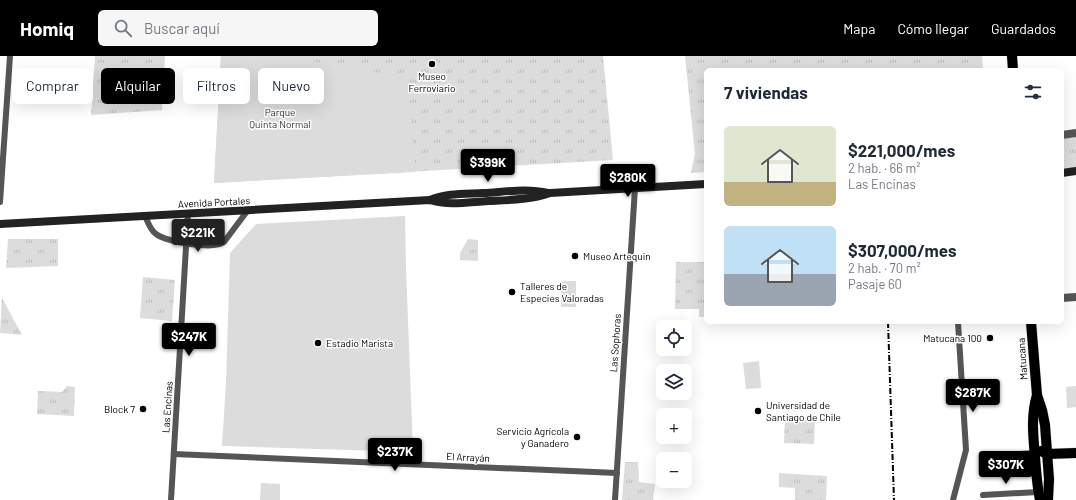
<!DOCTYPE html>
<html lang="es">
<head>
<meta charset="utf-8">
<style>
  :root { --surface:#fff; --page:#f6f6f7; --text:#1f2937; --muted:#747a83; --accent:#000 }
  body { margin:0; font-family:Barlow,sans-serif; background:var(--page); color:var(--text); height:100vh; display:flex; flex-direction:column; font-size:15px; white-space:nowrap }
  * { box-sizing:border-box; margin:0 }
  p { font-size:13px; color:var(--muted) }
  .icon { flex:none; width:22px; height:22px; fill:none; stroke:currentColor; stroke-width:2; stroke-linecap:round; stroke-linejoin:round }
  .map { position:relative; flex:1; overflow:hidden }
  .panel { position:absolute; left:704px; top:12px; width:360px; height:256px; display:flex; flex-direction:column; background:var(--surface); border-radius:6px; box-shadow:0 4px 16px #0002 }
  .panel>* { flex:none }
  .banner { position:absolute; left:12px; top:12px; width:380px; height:36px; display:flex; gap:8px }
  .controls { position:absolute; left:656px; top:264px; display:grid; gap:8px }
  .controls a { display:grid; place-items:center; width:36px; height:36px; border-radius:6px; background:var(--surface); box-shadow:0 4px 16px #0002; font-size:20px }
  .price { position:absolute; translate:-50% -34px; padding:0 9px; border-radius:4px; background:var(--accent); color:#fff; font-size:13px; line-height:26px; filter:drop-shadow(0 1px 2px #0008) }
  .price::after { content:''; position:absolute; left:50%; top:24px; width:12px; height:9px; margin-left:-6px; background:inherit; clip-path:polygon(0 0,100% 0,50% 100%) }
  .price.selected { background:#222; color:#fff }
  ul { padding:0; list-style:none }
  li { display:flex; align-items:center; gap:12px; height:100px; padding:0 20px }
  li span { display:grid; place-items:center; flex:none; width:112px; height:80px; border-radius:6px; color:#555 }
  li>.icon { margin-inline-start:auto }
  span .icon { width:48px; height:48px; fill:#fffc; stroke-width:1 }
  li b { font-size:17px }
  h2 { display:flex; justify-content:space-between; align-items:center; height:48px; padding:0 20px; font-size:17px }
  .pill { padding:0 14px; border-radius:6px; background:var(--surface); box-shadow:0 4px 16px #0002; font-size:14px; line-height:36px }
  .pill.selected { background:var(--accent); color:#fff }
  header { display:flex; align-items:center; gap:24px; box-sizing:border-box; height:56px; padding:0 20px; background:var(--accent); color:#fff }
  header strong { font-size:19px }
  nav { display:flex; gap:22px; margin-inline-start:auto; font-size:14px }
  .search { width:280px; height:36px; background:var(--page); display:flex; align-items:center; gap:10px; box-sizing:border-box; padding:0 14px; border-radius:6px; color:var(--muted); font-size:15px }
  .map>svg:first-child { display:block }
</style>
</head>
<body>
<header>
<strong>Homiq</strong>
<div class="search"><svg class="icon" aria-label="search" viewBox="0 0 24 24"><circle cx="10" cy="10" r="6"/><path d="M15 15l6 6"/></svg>Buscar aquí</div>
<nav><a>Mapa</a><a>Cómo llegar</a><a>Guardados</a></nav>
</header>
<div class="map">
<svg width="1076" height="444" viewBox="0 0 1076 444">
  <defs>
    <pattern id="grass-tufts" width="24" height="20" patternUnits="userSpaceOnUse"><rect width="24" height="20" fill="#dcdcdc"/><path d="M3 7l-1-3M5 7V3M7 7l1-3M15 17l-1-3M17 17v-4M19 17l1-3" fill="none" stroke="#bbb"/></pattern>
  </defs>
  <rect width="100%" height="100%" fill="#fff"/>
  <!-- grass -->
  <g fill="url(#grass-tufts)">
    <path d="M95 0H165L162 54 91 59Z"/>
    <path d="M221 0H603L613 104 214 127Z"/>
    <path d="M685 0H982L983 14H706V116L691 117 695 98Z"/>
    <path d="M1076 81V114L1062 116V83Z"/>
    <path d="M8 183H58V210L6 212Z"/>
    <path d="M468 183 478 184V205L460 204V197Z"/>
    <path d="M676 206H706V261H699V253H675Z"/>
    <path d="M143 221 175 224 172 265 140 262Z"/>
    <path d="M2 242 22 279 0 277Z"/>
    <path d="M67 330 75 331 74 360 37 358 38 335 62 336Z"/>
    <path d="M785 360 815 361 814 388 784 387Z"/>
    <path d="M625 406H638L639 426 655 428 653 444H622Z"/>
    <path d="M779 417 827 420 826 444H795V432L779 431Z"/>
  </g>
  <!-- pitch -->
  <g fill="#dcdcdc">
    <path d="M221 0H282L404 21 412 69 415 116 214 127Z"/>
    <path d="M405 160 406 212 413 396 222 390 226 327 230 197 256 168Z"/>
    <rect x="561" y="225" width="15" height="26"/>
    <path d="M759 305 761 332 746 333 743 307Z"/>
    <path d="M1076 330V351L1067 352 1066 331Z"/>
    <path d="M261 427 280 428V444H260Z"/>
  </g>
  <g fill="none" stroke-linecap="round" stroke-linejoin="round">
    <defs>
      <g id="primary">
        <path d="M1012 0 1013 14"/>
        <path d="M1031 266 1037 339 1042 354 1045 369 1049 423 1048 444"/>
        <path d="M1037 339C1031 359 1033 379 1035 401 1036 415 1037 430 1040 444"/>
        <path d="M1041 395 1047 398 1076 397"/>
      </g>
    </defs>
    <!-- primary casing -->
    <use href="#primary" stroke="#dbdbdb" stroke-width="11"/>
    <!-- minor -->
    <g stroke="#555" stroke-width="6">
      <path d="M0 146 10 0"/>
      <path d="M145 160C148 166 150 174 156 178 167 186 214 194 224 186L248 154"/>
      <path d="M174 398 617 417"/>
      <path d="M992 400 1035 397"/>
      <path d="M983 439 1038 436"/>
      <path d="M171 444 188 157"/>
      <path d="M615 444 635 132"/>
      <path d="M953 444 966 394 958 266"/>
    </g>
    <!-- tertiary -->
    <g stroke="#555" stroke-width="8">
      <path d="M1062 79 1076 77"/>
      <path d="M1062 242 1076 241"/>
    </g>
    <!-- secondary -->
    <g stroke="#222" stroke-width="8">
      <path d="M1062 117 1076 115"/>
      <path d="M430 144C446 137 466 138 483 137 504 136 527 132 548 137"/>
      <path d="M0 168 430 144C449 150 469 146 488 145 509 144 530 144 550 137L706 128"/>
    </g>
    <!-- primary -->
    <use href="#primary" stroke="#000" stroke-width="10"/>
    <!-- rail -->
    <path stroke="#000" stroke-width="2" stroke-dasharray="6 2 1 2" stroke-linecap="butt" d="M888 266 894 444"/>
  </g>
  <!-- markers -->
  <g fill="#000" stroke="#fff" stroke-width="1.5">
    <circle cx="432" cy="8" r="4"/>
    <circle cx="575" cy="200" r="4"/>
    <circle cx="512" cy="236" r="4"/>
    <circle cx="990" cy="282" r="4"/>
    <circle cx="318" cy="287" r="4"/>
    <circle cx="143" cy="353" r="4"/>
    <circle cx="758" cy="355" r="4"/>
    <circle cx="577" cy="381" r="4"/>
  </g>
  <g text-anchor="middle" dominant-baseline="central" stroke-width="3" stroke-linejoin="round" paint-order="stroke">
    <!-- poi labels -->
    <g font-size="10" fill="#000" stroke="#fff" text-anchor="start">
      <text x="432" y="20" text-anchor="middle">Museo<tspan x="432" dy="12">Ferroviario</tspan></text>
      <text x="583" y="200">Museo Artequin</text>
      <text x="520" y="230">Talleres de<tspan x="520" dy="12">Especies Valoradas</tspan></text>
      <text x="982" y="282" text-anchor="end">Matucana 100</text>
      <text x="326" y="287">Estadio Marista</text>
      <text x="766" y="349">Universidad de<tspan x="766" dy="12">Santiago de Chile</tspan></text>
      <text x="135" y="353" text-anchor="end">Block 7</text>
      <text x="569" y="375" text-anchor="end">Servicio Agrícola<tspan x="569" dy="12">y Ganadero</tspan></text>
    </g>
    <!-- park labels -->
    <g font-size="10" fill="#333" stroke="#fff">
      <text x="280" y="56">Parque<tspan x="280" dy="12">Quinta Normal</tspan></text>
    </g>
    <!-- street labels -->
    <g font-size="10" fill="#000" stroke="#fff">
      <text transform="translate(214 146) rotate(-3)">Avenida Portales</text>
      <text transform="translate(615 287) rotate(-86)">Las Sophoras</text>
      <text transform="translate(1022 303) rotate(-94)">Matucana</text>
      <text transform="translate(167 351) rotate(-86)">Las Encinas</text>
      <text transform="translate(468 401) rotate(3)">El Arrayán</text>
    </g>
  </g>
</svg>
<div class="controls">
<a><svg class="icon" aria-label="locate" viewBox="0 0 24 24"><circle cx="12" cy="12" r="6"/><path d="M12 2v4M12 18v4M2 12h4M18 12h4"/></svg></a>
<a><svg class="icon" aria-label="layers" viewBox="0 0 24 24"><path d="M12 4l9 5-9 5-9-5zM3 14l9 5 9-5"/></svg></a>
<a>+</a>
<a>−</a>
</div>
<b class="price" style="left:488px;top:127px">$399K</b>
<b class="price" style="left:628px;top:142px">$280K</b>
<b class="price selected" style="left:198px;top:197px">$221K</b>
<b class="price" style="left:189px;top:301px">$247K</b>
<b class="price" style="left:973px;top:357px">$287K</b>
<b class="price" style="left:395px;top:416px">$237K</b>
<b class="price" style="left:1006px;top:429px">$307K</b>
<div class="banner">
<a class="pill">Comprar</a>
<a class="pill selected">Alquilar</a>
<a class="pill">Filtros</a>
<a class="pill">Nuevo</a>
</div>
<section class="panel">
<h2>7 viviendas<svg class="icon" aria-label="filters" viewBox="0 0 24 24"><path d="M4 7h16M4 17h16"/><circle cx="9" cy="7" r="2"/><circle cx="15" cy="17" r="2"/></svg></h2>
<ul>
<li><span style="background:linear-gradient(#dfe7d0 70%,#c2b280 0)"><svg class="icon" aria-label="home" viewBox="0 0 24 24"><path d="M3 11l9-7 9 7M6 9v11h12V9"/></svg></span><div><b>$221,000/mes</b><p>2 hab. · 66 m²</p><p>Las Encinas</p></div></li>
<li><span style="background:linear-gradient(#bfe0f5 60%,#9aa5b1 0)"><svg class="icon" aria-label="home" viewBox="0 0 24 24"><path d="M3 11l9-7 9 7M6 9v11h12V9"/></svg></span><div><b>$307,000/mes</b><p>2 hab. · 70 m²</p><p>Pasaje 60</p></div></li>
</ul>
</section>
</div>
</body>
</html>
